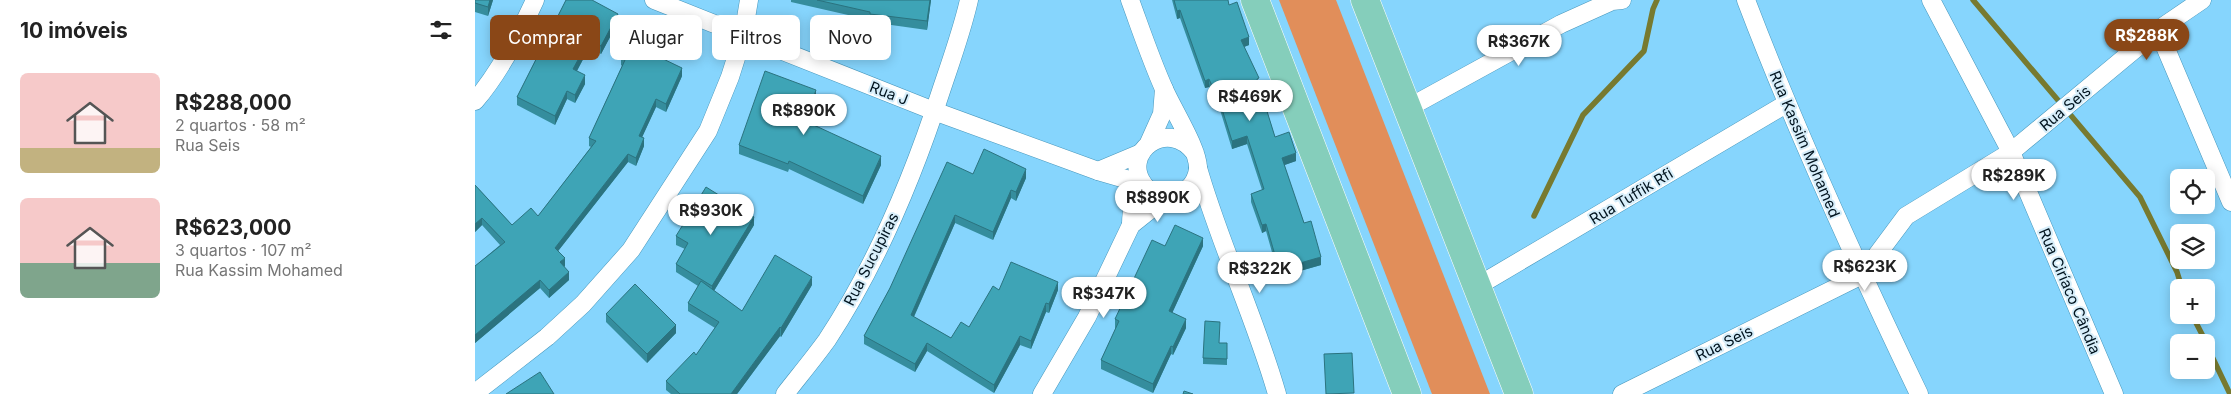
<!DOCTYPE html>
<html lang="pt">
<head>
<meta charset="utf-8">
<style>
  :root { --surface:#fff; --page:#f2f2f2; --text:#222; --muted:#767676; --accent:#8a4717 }
  body { margin:0; font-family:Inter,sans-serif; background:var(--page); color:var(--text); height:100vh; display:flex; flex-direction:column; font-size:19px; white-space:nowrap }
  * { box-sizing:border-box; margin:0 }
  p { font-size:16px; color:var(--muted) }
  .icon { flex:none; width:28px; height:28px; fill:none; stroke:currentColor; stroke-width:2; stroke-linecap:round; stroke-linejoin:round }
  .map { position:relative; flex:1; overflow:hidden }
  .drawer { display:flex; flex-direction:column; background:var(--surface); width:475px }
  .drawer>* { flex:none }
  .guide { position:absolute; left:15px; top:15px; width:475px; height:45px; display:flex; gap:10px }
  .tools { position:absolute; left:1695px; top:169px; display:grid; gap:10px }
  .tools a { display:grid; place-items:center; width:45px; height:45px; border-radius:8px; background:var(--surface); box-shadow:0 2px 12px #0003; font-size:25px }
  .price { position:absolute; translate:-50% -42px; padding:0 11px; border-radius:18px; background:#fff; color:#222; font-size:16px; line-height:32px; filter:drop-shadow(0 1px 2px #0008) }
  .price::after { content:''; position:absolute; left:50%; top:30px; width:15px; height:11px; margin-left:-8px; background:inherit; clip-path:polygon(0 0,100% 0,50% 100%) }
  .price.selected { background:var(--accent); color:#fff }
  ul { padding:0; list-style:none }
  li { display:flex; align-items:center; gap:15px; height:125px; padding:0 20px }
  li span { display:grid; place-items:center; flex:none; width:140px; height:100px; border-radius:8px; color:#555 }
  li>.icon { margin-inline-start:auto }
  span .icon { width:60px; height:60px; fill:#fffc; stroke-width:1 }
  li b { font-size:21px }
  h2 { display:flex; justify-content:space-between; align-items:center; height:60px; padding:0 20px; font-size:21px }
  .tag { padding:0 18px; border-radius:8px; background:var(--surface); box-shadow:0 2px 12px #0003; font-size:18px; line-height:45px }
  .tag.selected { background:var(--accent); color:#fff }
  main { display:flex; flex:1; min-height:0 }
  .map>svg:first-child { display:block }
</style>
</head>
<body>
<main>
<section class="drawer">
<h2>10 imóveis<svg class="icon" aria-label="filters" viewBox="0 0 24 24"><path d="M4 7h16M4 17h16"/><circle cx="9" cy="7" r="2"/><circle cx="15" cy="17" r="2"/></svg></h2>
<ul>
<li><span style="background:linear-gradient(#f6c9c9 75%,#c2b280 0)"><svg class="icon" aria-label="home" viewBox="0 0 24 24"><path d="M3 11l9-7 9 7M6 9v11h12V9"/></svg></span><div><b>R$288,000</b><p>2 quartos · 58 m²</p><p>Rua Seis</p></div></li>
<li><span style="background:linear-gradient(#f6c9c9 65%,#7fa58c 0)"><svg class="icon" aria-label="home" viewBox="0 0 24 24"><path d="M3 11l9-7 9 7M6 9v11h12V9"/></svg></span><div><b>R$623,000</b><p>3 quartos · 107 m²</p><p>Rua Kassim Mohamed</p></div></li>
</ul>
</section>
<div class="map">
<svg width="1756" height="394" viewBox="0 0 1756 394">
  <rect width="100%" height="100%" fill="#86d5fd"/>
  <!-- green -->
  <path fill="#e18e5a" d="M804 0H861L1015 394H957Z"/>
  <g fill="none" stroke-linecap="round" stroke-linejoin="round">
    <!-- stream -->
    <g stroke="#777a30" stroke-width="5.5">
      <path d="M1498 0 1665 197 1702 272 1707 288"/>
      <path d="M1059 216 1108 115 1169 51 1178 9 1182 0"/>
      <path d="M1717 315 1731 342"/>
      <path d="M1731 344 1755 394"/>
    </g>
    <defs>
      <g id="street">
        <path d="M179 0 459 111 623 171 668 184"/>
        <path d="M655 0C666 30 676 60 689 89 697 108 724 150 723 169 721 185 708 197 692 197 683 196 674 192 669 185 645 154 692 116 720 153"/>
        <path d="M1271 0C1322 134 1382 265 1444 394"/>
        <path d="M1456 0 1536 152 1639 394"/>
        <path d="M1683 30 1756 202"/>
        <path d="M0 101C24 73 45 33 60 0"/>
        <path d="M933 108 1086 24 1137 1 1147 0"/>
        <path d="M674 143 687 114 689 89"/>
        <path d="M723 168C745 245 780 317 802 394"/>
        <path d="M623 171 666 153"/>
        <path d="M656 225C656 208 659 199 670 187"/>
        <path d="M1001 287 1311 104"/>
        <path d="M0 393 72 337 108 304 156 250 233 131 255 77 268 36 274 0"/>
        <path d="M310 394C324 376 339 358 352 340 402 264 438 177 466 91 476 61 487 31 494 0"/>
        <path d="M567 394 612 317 656 225 691 197"/>
        <path d="M1147 394 1387 275 1431 216 1536 152 1683 30 1727 0"/>
      </g>
      <g id="primary">
        <path d="M780 0 932 394"/>
        <path d="M890 0 1044 394"/>
      </g>
    </defs>
    <!-- street casing -->
    <use href="#street" stroke="#4696bb" stroke-width="19"/>
    <!-- primary casing -->
    <use href="#primary" stroke="#fff" stroke-width="29"/>
    <!-- street -->
    <use href="#street" stroke="#fff" stroke-width="18"/>
    <!-- primary -->
    <use href="#primary" stroke="#85cebb" stroke-width="28"/>
  </g>
  <!-- wall -->
  <g fill="#358d9d">
    <path d="M0 0H18L13 16 0 12Z"/>
    <path d="M91 0 143 22 126 54 114 48 102 71 110 84 100 103 92 99 80 125 42 105V97Z"/>
    <path d="M316 0H456L452 30 395 22V20L316 2Z"/>
    <path d="M697 0H753L754 5 774 45 769 47 784 86 800 137 821 161 809 165 829 223 846 265 804 277 791 231 787 233 776 202V194L787 190 772 144 757 149 746 113 734 87 730 88 705 18 702 19Z"/>
    <path d="M187 53 185 58 207 76 191 112 181 107 167 137 169 146 161 166 153 162 83 251 90 266 89 267 94 280 74 298 65 288 0 343V266L25 245 7 225 0 232V185L37 225 63 216 116 147 114 146V138L147 66 146 65V57Z"/>
    <path d="M341 98 333 122 406 165 388 204 314 169 313 172 264 154V145Z"/>
    <path d="M498 174 551 178 541 201 536 198 518 240 480 223 439 317 476 338 494 327 524 290H583L574 313 571 312 556 349 545 345 519 393 452 351 440 372 389 344V336L415 288Z"/>
    <path d="M279 225 239 291 267 311 337 285 306 337 305 336 262 394H196L191 390V381L221 355 240 328 213 311V303L223 286 201 272V264L210 249 201 245V236Z"/>
    <path d="M690 246H728L697 313 711 328 698 355 696 354 678 393 626 369V360L641 328H640V319Z"/>
    <path d="M131 314 201 333 172 363 131 322Z"/>
    <path d="M744 343 752 349V365L728 364V358Z"/>
  </g>
  <!-- shaded-wall -->
  <g fill="#2b737f">
    <path d="M15 0H18L13 16V7Z"/>
    <path d="M455 0H456L452 30V21Z"/>
    <path d="M705 10V18L702 19V11Z"/>
    <path d="M143 14V22L126 54V46Z"/>
    <path d="M774 37V45L766 48V40Z"/>
    <path d="M114 40V48L98 78V69Z"/>
    <path d="M187 45V53L182 64V56Z"/>
    <path d="M207 68V76L191 112V104Z"/>
    <path d="M110 75V84L100 103V95Z"/>
    <path d="M734 79V87L730 88V81Z"/>
    <path d="M341 90V98L330 129V121Z"/>
    <path d="M92 91V99L80 125V116Z"/>
    <path d="M181 99V107L164 144V136Z"/>
    <path d="M772 136V144L757 149V141Z"/>
    <path d="M169 138V146L161 166V158Z"/>
    <path d="M821 153V161L807 166V158Z"/>
    <path d="M153 154V162L80 255V248Z"/>
    <path d="M406 156V165L388 204V196Z"/>
    <path d="M551 169V178L541 201V192Z"/>
    <path d="M536 190V198L518 240V232Z"/>
    <path d="M480 215V223L436 323V315Z"/>
    <path d="M279 217V225L237 294V286Z"/>
    <path d="M7 218V225L0 232V224Z"/>
    <path d="M791 224V231L787 233V225Z"/>
    <path d="M728 238V246L694 320V311Z"/>
    <path d="M846 257V265L804 277V269Z"/>
    <path d="M90 258V266L85 270V262Z"/>
    <path d="M94 272V280L74 298V290Z"/>
    <path d="M337 277V285L306 337V328Z"/>
    <path d="M65 280V288L0 343V335Z"/>
    <path d="M583 282V290L574 313V304Z"/>
    <path d="M571 303V312L556 349V341Z"/>
    <path d="M711 319V328L698 355V347Z"/>
    <path d="M201 325V333L172 363V354Z"/>
    <path d="M305 327V336L262 394H256Z"/>
    <path d="M545 336V345L519 393V385Z"/>
    <path d="M452 343V351L440 372V364Z"/>
    <path d="M696 346V354L678 393V384Z"/>
  </g>
  <!-- building -->
  <g fill="#3ea4b6" stroke="#2b737f">
    <path d="M0 0H15L13 7 0 3Z"/>
    <path d="M91 0H117L143 14 126 46 114 40 98 69 110 75 100 95 92 91 80 116 42 97Z"/>
    <path d="M342 0H455L452 21 395 14V12Z"/>
    <path d="M699 0H753L754 5 762 2 774 37 766 40 784 78 782 79 800 137 814 132 821 153 807 158 829 223 836 221 846 257 804 269 791 224 787 225 776 194 789 189 772 136 757 141 746 106 734 79 730 81 705 10 702 11Z"/>
    <path d="M156 32 187 45 182 56 207 68 191 104 181 99 164 136 169 138 161 158 153 154 80 248 90 258 85 262 94 272 74 290 65 280 0 335V266L30 242 7 218 0 224V185L37 225 56 208 63 216 121 141 114 138 150 60 146 57Z"/>
    <path d="M290 71 341 90 330 121 406 156 388 196 314 161 313 164 264 145Z"/>
    <path d="M509 149 551 169 541 192 536 190 518 232 480 215 436 315 476 338 486 322 494 327 518 286 524 290 536 262 583 282 574 304 571 303 556 341 545 336 519 385 452 343 440 364 389 336 415 288 472 162 498 174Z"/>
    <path d="M231 187 279 217 237 286 201 264 213 243 201 236Z"/>
    <path d="M700 225 728 238 694 311 711 319 698 347 696 346 678 384 626 360 644 321 640 319 677 240 690 246Z"/>
    <path d="M300 255 337 277 306 328 305 327 256 394H205L191 381 219 352 221 355 244 322 213 303 226 281 267 311Z"/>
    <path d="M160 284 201 325 172 354 131 314Z"/>
    <path d="M730 321 745 322 744 343H752V359L728 358Z"/>
    <path d="M877 353 879 393 851 394 849 354Z"/>
    <path d="M65 372 79 394H31Z"/>
    <path d="M709 391 718 394H708Z"/>
  </g>
  <g text-anchor="middle" dominant-baseline="central" stroke-width="4" stroke-linejoin="round" paint-order="stroke">
    <!-- street labels -->
    <g font-size="15" fill="#00131e" stroke="#d7eefa">
      <text transform="translate(414 93) rotate(21)">Rua J</text>
      <text transform="translate(1590 108) rotate(-40)">Rua Seis</text>
      <text transform="translate(1330 144) rotate(67)">Rua Kassim Mohamed</text>
      <text transform="translate(1156 196) rotate(-31)">Rua Tuffik Rfi</text>
      <text transform="translate(396 259) rotate(-63)">Rua Sucupiras</text>
      <text transform="translate(1595 291) rotate(67)">Rua Ciríaco Cândia</text>
      <text transform="translate(1249 343) rotate(-26)">Rua Seis</text>
    </g>
  </g>
</svg>
<div class="tools">
<a><svg class="icon" aria-label="locate" viewBox="0 0 24 24"><circle cx="12" cy="12" r="6"/><path d="M12 2v4M12 18v4M2 12h4M18 12h4"/></svg></a>
<a><svg class="icon" aria-label="layers" viewBox="0 0 24 24"><path d="M12 4l9 5-9 5-9-5zM3 14l9 5 9-5"/></svg></a>
<a>+</a>
<a>−</a>
</div>
<b class="price selected" style="left:1672px;top:61px">R$288K</b>
<b class="price" style="left:1044px;top:67px">R$367K</b>
<b class="price" style="left:775px;top:122px">R$469K</b>
<b class="price" style="left:329px;top:136px">R$890K</b>
<b class="price" style="left:1539px;top:201px">R$289K</b>
<b class="price" style="left:683px;top:223px">R$890K</b>
<b class="price" style="left:236px;top:236px">R$930K</b>
<b class="price" style="left:1390px;top:292px">R$623K</b>
<b class="price" style="left:785px;top:294px">R$322K</b>
<b class="price" style="left:629px;top:319px">R$347K</b>
<div class="guide">
<a class="tag selected">Comprar</a>
<a class="tag">Alugar</a>
<a class="tag">Filtros</a>
<a class="tag">Novo</a>
</div>
</div>
</main>
</body>
</html>
